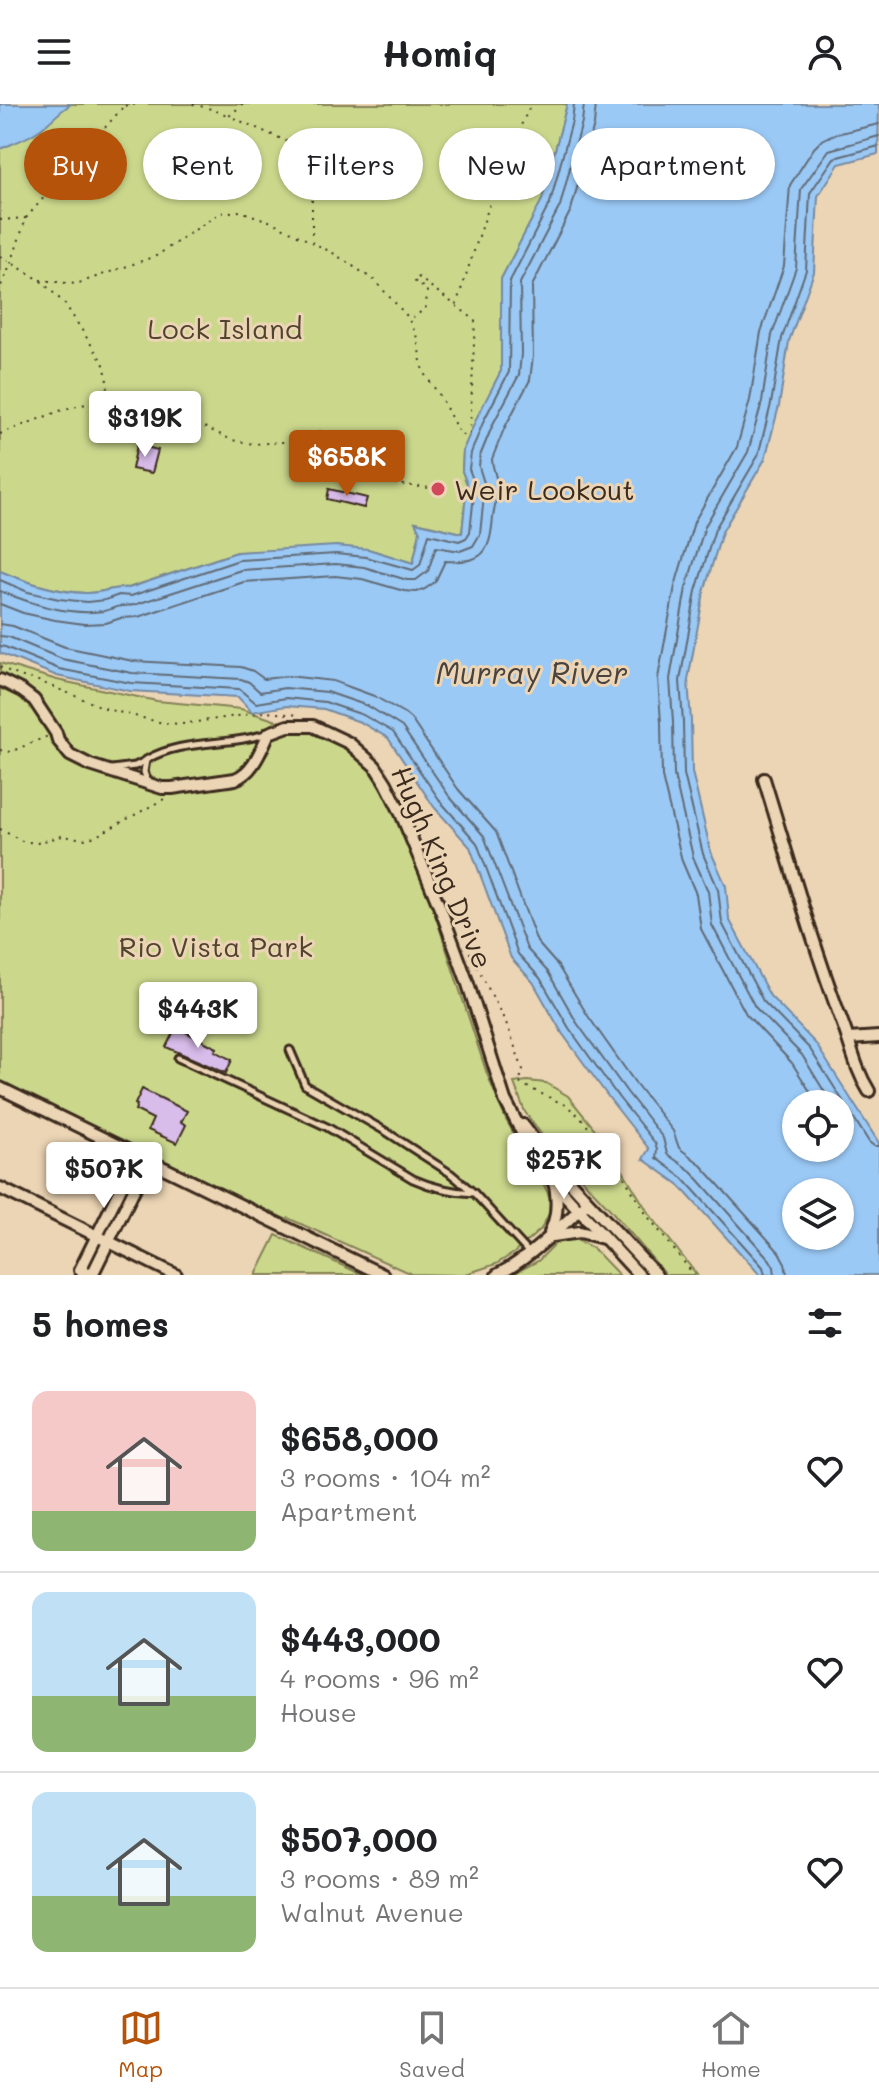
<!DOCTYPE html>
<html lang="en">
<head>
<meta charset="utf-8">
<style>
  :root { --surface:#fff; --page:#f2f2f2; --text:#202124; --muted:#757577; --line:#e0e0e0; --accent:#b45309 }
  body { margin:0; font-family:Mali,sans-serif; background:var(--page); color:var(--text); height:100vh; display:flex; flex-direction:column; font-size:30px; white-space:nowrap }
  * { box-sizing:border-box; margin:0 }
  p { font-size:26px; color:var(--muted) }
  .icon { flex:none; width:44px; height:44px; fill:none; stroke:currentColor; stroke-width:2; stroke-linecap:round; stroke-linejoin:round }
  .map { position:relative; height:1171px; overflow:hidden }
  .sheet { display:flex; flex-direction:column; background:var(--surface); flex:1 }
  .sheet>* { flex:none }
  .guide { position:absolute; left:24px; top:24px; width:832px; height:72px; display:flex; gap:16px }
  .controls { position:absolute; left:782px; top:986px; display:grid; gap:16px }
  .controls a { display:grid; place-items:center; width:72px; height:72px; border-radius:50%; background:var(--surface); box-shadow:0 2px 6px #0004; font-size:40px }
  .price { position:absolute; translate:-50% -68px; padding:0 18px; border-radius:8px; background:#fff; color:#222; font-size:26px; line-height:52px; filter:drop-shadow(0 2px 4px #0008) }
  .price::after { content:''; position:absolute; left:50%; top:48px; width:24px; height:18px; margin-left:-12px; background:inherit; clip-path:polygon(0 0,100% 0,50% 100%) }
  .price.current { background:var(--accent); color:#fff }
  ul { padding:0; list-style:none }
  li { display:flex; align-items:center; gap:24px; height:200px; padding:0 32px }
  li+li { border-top:2px solid var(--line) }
  li span { display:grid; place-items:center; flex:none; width:224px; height:160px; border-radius:16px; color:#555 }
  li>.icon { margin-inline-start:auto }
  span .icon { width:96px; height:96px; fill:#fffc; stroke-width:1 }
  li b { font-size:34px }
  h2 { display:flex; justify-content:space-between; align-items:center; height:96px; padding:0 32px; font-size:34px }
  .tag { padding:0 28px; border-radius:36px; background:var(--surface); box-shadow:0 2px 6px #0004; font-size:28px; line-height:72px }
  .tag.current { background:var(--accent); color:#fff }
  header { display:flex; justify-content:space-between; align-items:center; height:104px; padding:0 32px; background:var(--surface); font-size:36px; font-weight:800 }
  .dock { display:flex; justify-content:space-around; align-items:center; height:112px; border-top:2px solid var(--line); background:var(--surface); font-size:22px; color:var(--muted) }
  .dock a { display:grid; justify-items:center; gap:4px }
  .dock .current { color:var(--accent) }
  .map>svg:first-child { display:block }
</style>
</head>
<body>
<header><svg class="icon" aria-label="menu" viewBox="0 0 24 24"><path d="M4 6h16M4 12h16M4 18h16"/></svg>Homiq<svg class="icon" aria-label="person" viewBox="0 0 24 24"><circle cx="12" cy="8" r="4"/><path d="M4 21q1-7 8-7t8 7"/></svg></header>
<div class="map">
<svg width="879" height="1171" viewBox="0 0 879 1171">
  <rect width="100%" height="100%" fill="#ecd5b5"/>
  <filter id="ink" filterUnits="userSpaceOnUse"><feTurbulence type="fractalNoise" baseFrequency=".0125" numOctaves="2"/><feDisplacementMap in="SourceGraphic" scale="16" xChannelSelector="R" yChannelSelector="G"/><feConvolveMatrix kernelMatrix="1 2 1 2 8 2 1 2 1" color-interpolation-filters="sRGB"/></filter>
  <g filter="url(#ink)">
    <!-- green -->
    <g fill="#cbd88c" stroke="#838155" stroke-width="2">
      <path d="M71 0H567L542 96 501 175V267L463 346 462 367 467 380 462 429 416 418 420 428 413 459 368 445 237 448 128 484C114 482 101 490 85 489 55 488 28 479 0 467V45L41 25 57 9Z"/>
      <path d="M0 559 57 576 157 597 241 605 310 628 339 640 365 660 388 695 432 801 487 970 506 1016 545 1083 550 1094 549 1110 541 1125 514 1149 496 1160 469 1169 459 1171 411 1170 288 1114 287 1116 0 977Z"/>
      <path d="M527 977 546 979 568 992 606 1039 648 1108 697 1171H666L609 1104 547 1038 525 1008 514 979Z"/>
      <path d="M276 1131 363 1171H256Z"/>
      <path d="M575 1135 593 1144 619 1171H511L538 1157 559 1136Z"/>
    </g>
    <!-- water -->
    <g fill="#9bc9f6" stroke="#7589a0" stroke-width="2" fill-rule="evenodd">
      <path d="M0 0H71C60 7 51 17 41 25 29 34 14 39 0 45Z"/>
      <path d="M567 0H879L878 50 839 60 818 92 814 168 789 237 779 302 765 355 722 428 704 488 688 576 691 617 692 668 711 748 726 782 729 815 770 892 816 940 879 1039V1171H760L678 1080 643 1055 649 1045 612 998 562 929 533 878 511 854 470 743 434 703 388 634 360 618 324 605 286 602 252 608 238 593 130 587 57 572 0 549V467C28 479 55 488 85 489 101 490 114 482 129 484L237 448 336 442 368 445 413 459 420 428 415 418 462 429 467 380 462 367 463 346 477 313 501 267V175L542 96ZM796 1000H840V1044H796ZM796 1088H840V1132H796Z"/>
    </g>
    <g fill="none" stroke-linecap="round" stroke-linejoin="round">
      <!-- shore -->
      <g stroke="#616a74" stroke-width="2">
        <path d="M879 42 834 54 810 89 806 166 782 234 771 300 758 352 715 425 696 487 680 577 683 618 684 670 703 750 718 785 722 819 763 897 810 945 869 1038 874 1042H879"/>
        <path d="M0 476 28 488 59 495 87 498 105 496 119 491 131 492 239 456 336 450 366 453 413 466 420 461 429 430 459 437 466 434 470 428 475 381 469 365 471 349 484 316 509 268 510 177 550 99 572 17 574 0"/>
        <path d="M0 487C32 500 69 512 104 507 110 506 116 502 122 502 126 501 130 502 134 501L241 466 336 460 364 463 407 476H416L428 467 436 443 460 447 473 442 480 430 485 382 479 363 480 352 493 320 519 271 521 250 520 179 560 102 582 18 584 0"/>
        <path d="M0 500 23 509 55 516 84 520 106 519 121 514 138 513 244 478 335 472 362 475 404 487 416 488 425 485 435 478 445 457C483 459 490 450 493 413 495 403 497 391 497 381 497 372 492 364 492 355L504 325 530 276 533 252 532 182 571 106 594 21 596 0"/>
        <path d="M0 520 13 522 65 543 133 557 241 563 253 567 264 575 288 572 333 577 374 592 404 609 411 615 458 685 496 728 537 838 558 862 588 912 636 980 673 1027 679 1044 699 1059 779 1148 785 1159 787 1171"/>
        <path d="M0 532 9 533 62 555 132 569 241 575 249 578 260 588 285 584 327 588 368 602 402 623 449 692 484 732 527 845 548 868 577 919 627 988 663 1034 667 1050 691 1067 770 1156 774 1163 775 1171"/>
        <path d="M0 542 5 543 59 565 131 579 239 585 256 599 286 594 325 598 363 611 393 628 441 698 477 739 518 850 540 874 569 924 619 994 655 1039 657 1045 656 1054 683 1074 763 1163 765 1171"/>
        <path d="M818 1000 792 959 746 910 701 825 696 790 682 757 662 673 661 619 658 574 675 482 694 418 737 343 750 296 761 228 784 162 790 81 814 44 822 36 832 31 879 20"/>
        <path d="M832 1000 802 951 755 903 712 821 708 787 693 753 674 671 673 618 670 575 686 484 705 422 748 348 762 298 772 231 796 164 801 85 829 46 879 32"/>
      </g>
    </g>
    <!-- building -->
    <g fill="#d8bcea" stroke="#3b2a1e" stroke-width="2">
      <path d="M137 341 158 346 152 369 132 365Z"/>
      <path d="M329 385 367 394 364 404 327 395Z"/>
      <path d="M176 923 217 944 215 947 232 956 226 969 166 943Z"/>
      <path d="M142 985 187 1007 181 1018 186 1021 177 1039 148 1026 153 1015 135 1006 137 1001 135 1000Z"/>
    </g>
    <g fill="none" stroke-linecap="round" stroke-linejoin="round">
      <defs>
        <g id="lane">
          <path d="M112 665 135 662 145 657"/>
          <path d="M148 679 144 668 146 656C183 634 228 643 268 629"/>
          <path d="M290 946 305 981 385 1027 450 1069 474 1089"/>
          <path d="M178 954 327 1023 413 1075C433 1084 453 1088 474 1089L529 1149"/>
        </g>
        <g id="street">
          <path d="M0 576 22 587 34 596 56 629 58 636 70 651 90 661 162 684H172L235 675C254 668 261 645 269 629L288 622H313L349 639 375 662 386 679 400 707 442 809 467 877 505 996 532 1048 555 1080 639 1171"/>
          <path d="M764 675C789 756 812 838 842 918 851 941 855 965 869 987"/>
          <path d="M848 935 879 933"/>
          <path d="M0 984 383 1171"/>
          <path d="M523 1021 544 1050 656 1171"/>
          <path d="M0 1084 176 1171"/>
          <path d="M550 1128C558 1113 558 1098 555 1081"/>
          <path d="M553 1132 580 1128 603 1134"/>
          <path d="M90 1171 80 1166 137 1051"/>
          <path d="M92 1171 148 1057"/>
          <path d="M497 1171C530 1154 556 1126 584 1102"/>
        </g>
      </defs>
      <!-- lane casing -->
      <use href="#lane" stroke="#3b2a1e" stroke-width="11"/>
      <!-- street casing -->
      <use href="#street" stroke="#3b2a1e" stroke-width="16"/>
      <!-- path -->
      <g stroke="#3b2a1e" stroke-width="2" stroke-dasharray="2 6" stroke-linecap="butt">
        <path d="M193 0 211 5 227 11"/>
        <path d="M243 0 229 12 300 43 312 64V136"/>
        <path d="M125 2 139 0"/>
        <path d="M26 114 124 2 122 0"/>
        <path d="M0 116 26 114 11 160 0 184"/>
        <path d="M0 152 40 176 65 200 105 262 108 285 114 292"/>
        <path d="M40 176 76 180 156 152 220 109 240 107 272 118 333 149 374 176 407 212 416 230 423 268 440 292 460 331 470 330 475 216 418 173 414 177 427 186 426 203 415 213 407 212"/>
        <path d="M456 201 503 60 531 0"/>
        <path d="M98 295 107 285"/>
        <path d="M0 330 65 305 115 293 147 299 174 309 232 336 254 340 296 337 304 334 316 327C339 328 365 340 381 358 387 364 390 373 396 380L438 385"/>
        <path d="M0 563 19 572 36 576 110 606 163 619 182 620 265 608 300 611"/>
        <path d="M0 646 10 648 48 632"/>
        <path d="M0 725 22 737 37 739 62 732 86 735 96 732 164 695"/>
        <path d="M466 841 508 923 523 966 519 979 567 1002 579 1012 609 1048 646 1110 694 1171"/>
      </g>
      <!-- lane -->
      <use href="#lane" stroke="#ecd5b5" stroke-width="5"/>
      <!-- street -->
      <use href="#street" stroke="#ecd5b5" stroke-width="10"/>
    </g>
  </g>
  <!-- markers -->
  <circle fill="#d1495b" stroke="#ecd5b5" stroke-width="3" cx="438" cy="385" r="8"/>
  <g text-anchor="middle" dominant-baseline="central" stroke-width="6" stroke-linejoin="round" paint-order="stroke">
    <!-- park labels -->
    <g font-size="28" fill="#51442e" stroke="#ecd5b5">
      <text x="225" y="224">Lock Island</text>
      <text x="216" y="842">Rio Vista Park</text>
    </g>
    <!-- poi labels -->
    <g font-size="28" fill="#3b2a1e" stroke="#ecd5b5" text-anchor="start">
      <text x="454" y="385">Weir Lookout</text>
    </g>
    <!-- street labels -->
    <g font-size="28" fill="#3b2a1e" stroke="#ecd5b5">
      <text transform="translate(443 763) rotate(67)">Hugh King Drive</text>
    </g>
    <!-- water labels -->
    <g font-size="30" font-style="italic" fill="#49423e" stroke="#ecd5b5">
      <text x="532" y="568">Murray River</text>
    </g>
  </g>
</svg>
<div class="controls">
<a><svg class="icon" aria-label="locate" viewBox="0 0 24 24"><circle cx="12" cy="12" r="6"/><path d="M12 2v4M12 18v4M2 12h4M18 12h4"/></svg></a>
<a><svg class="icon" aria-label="layers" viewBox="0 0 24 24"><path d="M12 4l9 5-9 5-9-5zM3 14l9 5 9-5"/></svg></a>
</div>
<b class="price" style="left:145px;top:355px">$319K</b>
<b class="price current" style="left:347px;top:394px">$658K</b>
<b class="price" style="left:198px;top:946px">$443K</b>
<b class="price" style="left:564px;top:1097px">$257K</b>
<b class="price" style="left:104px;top:1106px">$507K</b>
<div class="guide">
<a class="tag current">Buy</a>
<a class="tag">Rent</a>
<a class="tag">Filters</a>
<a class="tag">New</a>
<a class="tag">Apartment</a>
</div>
</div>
<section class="sheet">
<h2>5 homes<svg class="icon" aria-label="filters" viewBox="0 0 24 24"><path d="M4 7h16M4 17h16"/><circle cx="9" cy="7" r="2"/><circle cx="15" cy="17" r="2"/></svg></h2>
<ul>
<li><span style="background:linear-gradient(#f6c9c9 75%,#8fb573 0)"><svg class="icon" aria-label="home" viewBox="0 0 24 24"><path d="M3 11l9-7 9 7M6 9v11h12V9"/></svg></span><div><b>$658,000</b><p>3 rooms · 104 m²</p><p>Apartment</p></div><svg class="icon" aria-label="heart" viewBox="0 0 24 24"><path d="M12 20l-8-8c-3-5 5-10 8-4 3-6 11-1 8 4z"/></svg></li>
<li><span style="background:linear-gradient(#bfe0f5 65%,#8fb573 0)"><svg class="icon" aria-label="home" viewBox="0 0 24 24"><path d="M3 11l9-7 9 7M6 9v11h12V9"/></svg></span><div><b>$443,000</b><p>4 rooms · 96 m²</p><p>House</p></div><svg class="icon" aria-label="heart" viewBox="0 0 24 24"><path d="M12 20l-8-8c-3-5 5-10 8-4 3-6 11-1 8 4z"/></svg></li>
<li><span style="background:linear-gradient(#bfe0f5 65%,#8fb573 0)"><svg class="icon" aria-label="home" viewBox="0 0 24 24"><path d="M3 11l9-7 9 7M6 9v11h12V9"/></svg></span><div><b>$507,000</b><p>3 rooms · 89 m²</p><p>Walnut Avenue</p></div><svg class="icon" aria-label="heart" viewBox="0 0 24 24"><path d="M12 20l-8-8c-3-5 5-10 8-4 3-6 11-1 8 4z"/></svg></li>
</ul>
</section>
<nav class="dock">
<a class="current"><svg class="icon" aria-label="map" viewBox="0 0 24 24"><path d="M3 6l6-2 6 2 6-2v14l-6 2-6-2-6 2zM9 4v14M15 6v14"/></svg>Map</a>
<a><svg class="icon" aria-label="saved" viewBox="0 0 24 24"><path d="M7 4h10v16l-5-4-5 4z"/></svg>Saved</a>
<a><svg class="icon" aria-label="home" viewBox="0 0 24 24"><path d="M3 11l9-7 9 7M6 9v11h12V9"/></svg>Home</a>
</nav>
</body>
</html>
